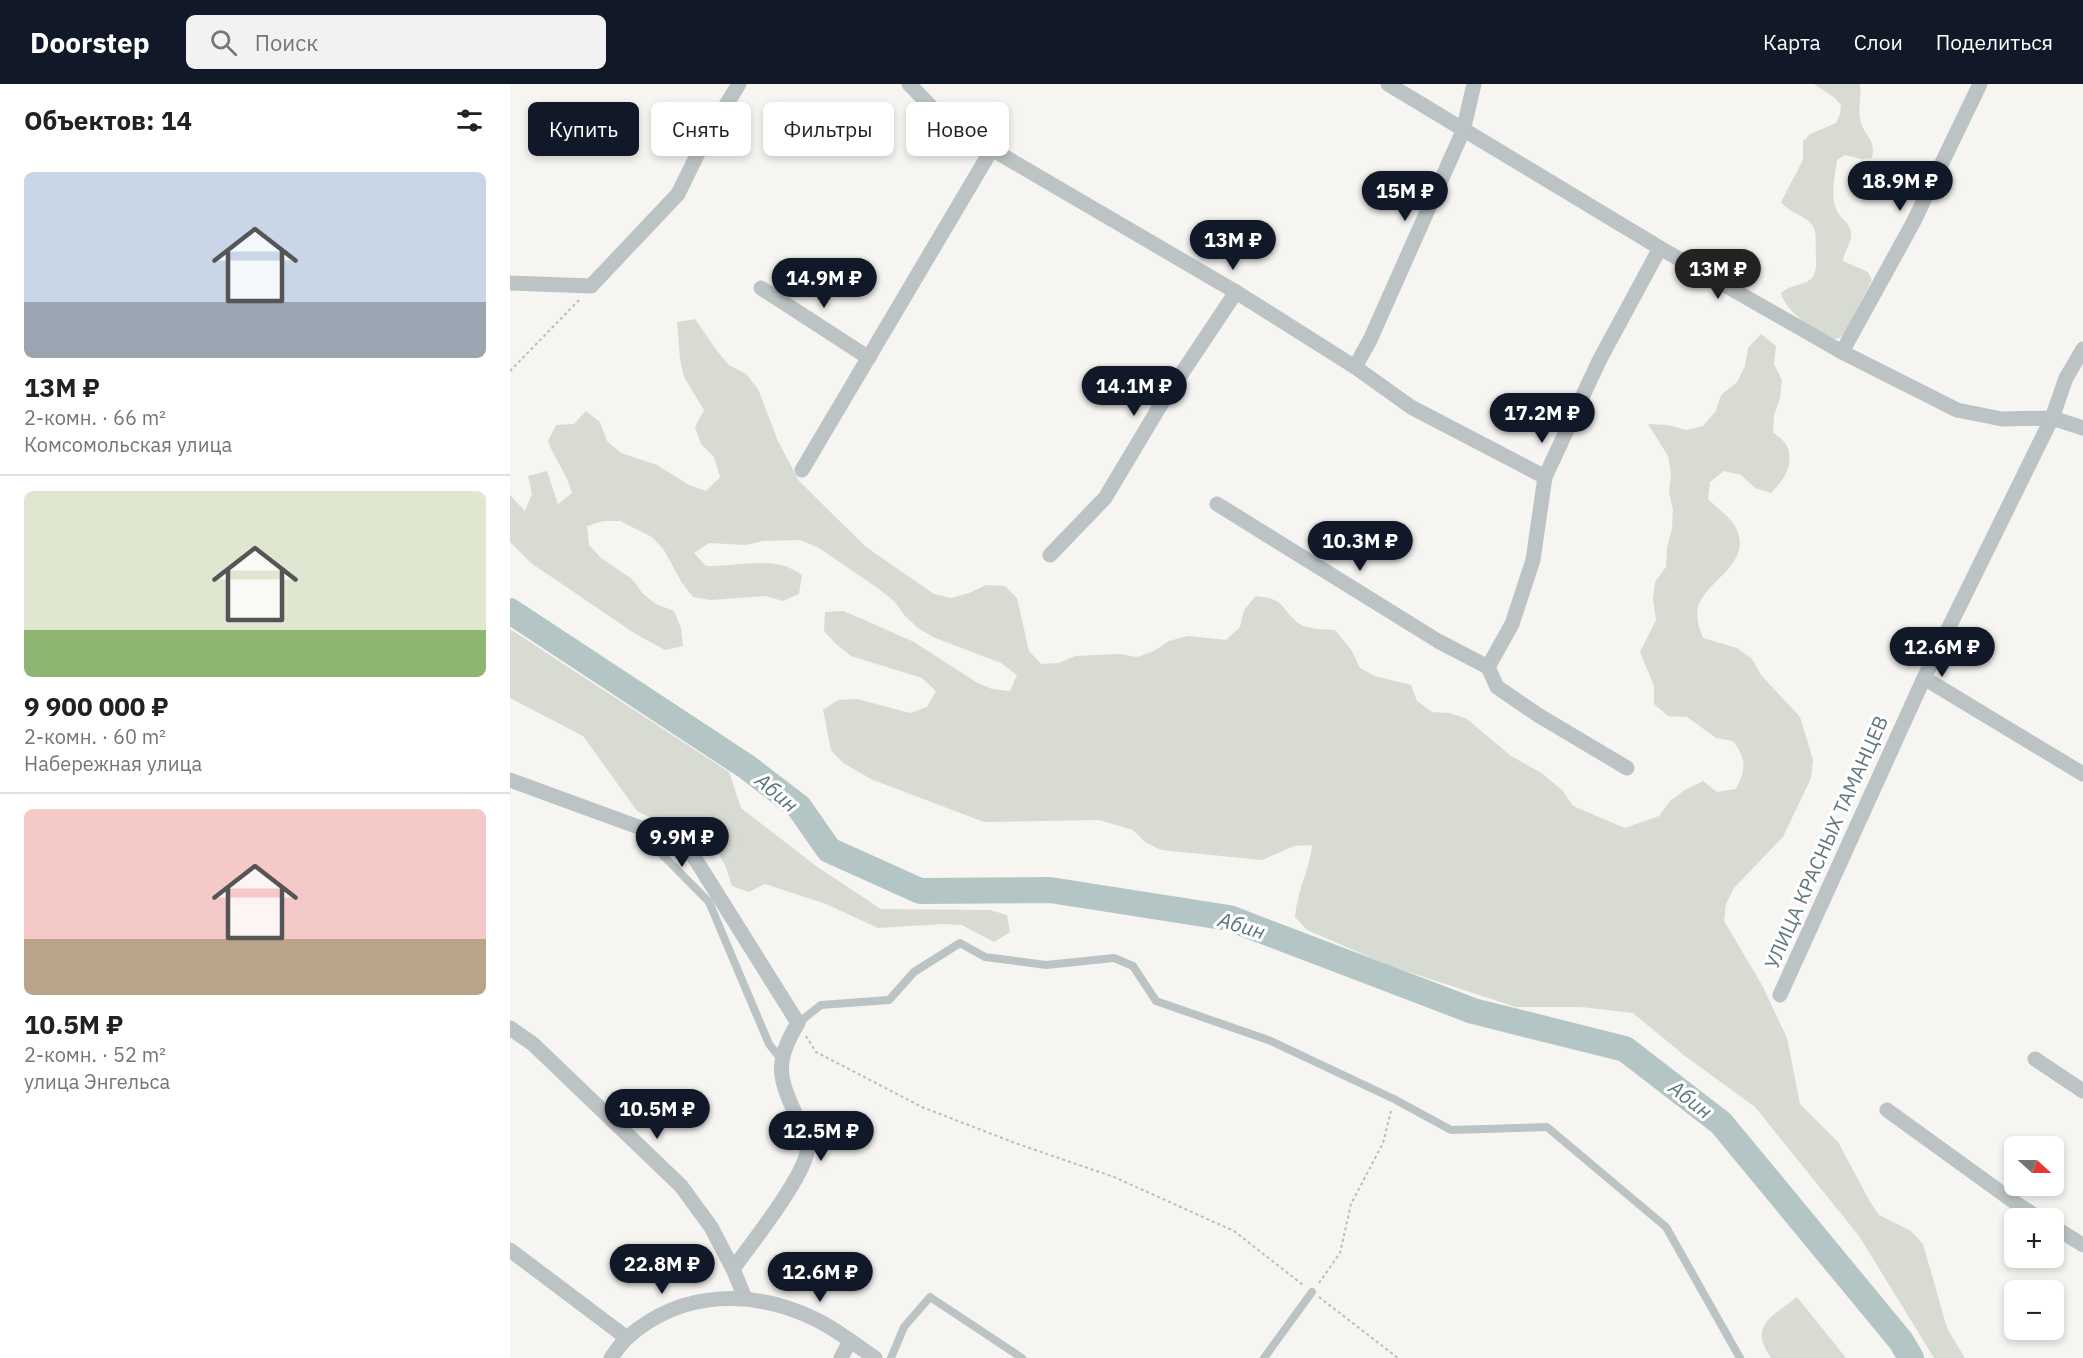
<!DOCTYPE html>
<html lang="ru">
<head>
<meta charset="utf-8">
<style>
  :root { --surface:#fff; --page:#f2f2f2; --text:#202124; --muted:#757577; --line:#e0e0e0; --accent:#111827 }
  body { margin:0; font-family:"IBM Plex Sans",sans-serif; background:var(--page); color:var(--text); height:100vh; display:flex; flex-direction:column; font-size:22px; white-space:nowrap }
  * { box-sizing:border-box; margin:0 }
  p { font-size:20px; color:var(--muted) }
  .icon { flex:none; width:33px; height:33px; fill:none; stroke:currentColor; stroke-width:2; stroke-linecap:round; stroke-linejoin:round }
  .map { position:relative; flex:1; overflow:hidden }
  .details { display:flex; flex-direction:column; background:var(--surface); width:510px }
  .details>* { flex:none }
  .banner { position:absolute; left:18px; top:18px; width:570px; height:54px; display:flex; gap:12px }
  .needle { width:39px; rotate:111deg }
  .fabs { position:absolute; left:1494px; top:1052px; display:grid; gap:12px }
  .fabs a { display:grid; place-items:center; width:60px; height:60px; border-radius:9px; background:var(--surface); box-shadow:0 3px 9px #0003; font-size:30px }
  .price { position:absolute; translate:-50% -51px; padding:0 14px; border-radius:21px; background:var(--accent); color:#fff; font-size:20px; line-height:39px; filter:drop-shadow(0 2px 3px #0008) }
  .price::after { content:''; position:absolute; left:50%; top:36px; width:18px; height:14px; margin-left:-9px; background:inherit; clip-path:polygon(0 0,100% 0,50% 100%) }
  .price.selected { background:#222; color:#fff }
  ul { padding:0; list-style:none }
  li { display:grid; align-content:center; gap:12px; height:318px; padding:0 24px }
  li+li { border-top:2px solid var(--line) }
  li span { display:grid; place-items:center; height:186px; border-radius:9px; color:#555 }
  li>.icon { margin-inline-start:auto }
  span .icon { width:108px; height:108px; fill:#fffc; stroke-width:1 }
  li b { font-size:26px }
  h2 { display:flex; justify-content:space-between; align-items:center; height:72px; padding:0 24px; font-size:26px }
  .tag { padding:0 21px; border-radius:9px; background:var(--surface); box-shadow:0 3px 9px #0003; font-size:21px; line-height:54px }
  .tag.selected { background:var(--accent); color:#fff }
  header { display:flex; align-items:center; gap:36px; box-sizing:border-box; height:84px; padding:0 30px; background:var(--accent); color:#fff }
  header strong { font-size:28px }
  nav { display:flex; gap:33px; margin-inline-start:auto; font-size:21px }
  .search { width:420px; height:54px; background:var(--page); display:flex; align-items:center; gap:15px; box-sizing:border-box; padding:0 21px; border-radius:9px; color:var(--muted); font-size:22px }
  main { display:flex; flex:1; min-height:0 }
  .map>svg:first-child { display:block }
</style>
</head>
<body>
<header>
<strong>Doorstep</strong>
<div class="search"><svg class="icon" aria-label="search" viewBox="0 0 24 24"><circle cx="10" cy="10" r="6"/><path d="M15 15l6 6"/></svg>Поиск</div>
<nav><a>Карта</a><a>Слои</a><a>Поделиться</a></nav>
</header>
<main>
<section class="details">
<h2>Объектов: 14<svg class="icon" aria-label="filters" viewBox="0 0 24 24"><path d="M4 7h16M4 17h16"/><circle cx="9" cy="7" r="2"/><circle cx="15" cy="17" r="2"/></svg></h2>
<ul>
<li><span style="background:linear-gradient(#c9d6e8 70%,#9aa5b1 0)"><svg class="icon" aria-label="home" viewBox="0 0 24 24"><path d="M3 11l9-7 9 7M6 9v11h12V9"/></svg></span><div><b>13M ₽</b><p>2-комн. · 66 m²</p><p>Комсомольская улица</p></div></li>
<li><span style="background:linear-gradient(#dfe7d0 75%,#8fb573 0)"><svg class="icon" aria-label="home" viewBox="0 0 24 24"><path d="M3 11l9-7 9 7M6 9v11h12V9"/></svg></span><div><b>9 900 000 ₽</b><p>2-комн. · 60 m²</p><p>Набережная улица</p></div></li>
<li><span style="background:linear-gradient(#f6c9c9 70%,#b9a48a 0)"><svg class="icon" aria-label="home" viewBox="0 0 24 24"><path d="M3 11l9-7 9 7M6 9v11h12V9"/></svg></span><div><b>10.5M ₽</b><p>2-комн. · 52 m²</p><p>улица Энгельса</p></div></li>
</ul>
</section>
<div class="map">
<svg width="1573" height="1274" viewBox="0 0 1573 1274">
  <rect width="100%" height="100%" fill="#f6f5f2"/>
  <!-- green -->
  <g fill="#d7dbd1">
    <path d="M1304 0H1350C1352 12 1347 25 1351 39 1356 54 1366 55 1362 74L1352 75 1335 71 1327 76C1325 93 1319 114 1328 129 1333 136 1341 141 1341 150 1342 158 1334 168 1333 177L1358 188 1362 196 1334 251 1327 255C1308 250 1276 229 1271 209 1282 200 1292 202 1301 195 1307 189 1306 180 1306 172 1305 164 1307 151 1304 144 1299 132 1280 130 1271 118L1293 76V57L1300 50 1326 39 1330 30 1331 21 1325 14Z"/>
    <path d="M185 235 207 267 219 281 236 290 248 305 268 357 289 397 356 463 424 510 441 514 459 509 476 501 495 502 507 514 519 567 531 580 549 579 565 572 609 570 627 573 644 567 659 557 678 552 716 556 730 543 734 526 746 512C777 516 768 522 788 539 797 546 814 545 825 546L842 567 850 584 865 592 901 601 907 617 922 628 940 629 957 635 1001 672 1033 690 1053 707 1063 722 1115 744 1149 732 1160 717 1175 706 1193 697 1207 708 1226 705C1236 685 1237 676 1223 657L1206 654 1177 633 1158 632 1144 620V602L1130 568 1146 536 1143 516 1145 498 1156 483 1157 463 1162 445 1163 426 1159 408 1161 390 1158 372 1138 340 1158 341 1176 346 1193 342 1206 327 1211 311 1227 298 1235 282 1238 264 1251 250 1266 262 1264 280 1272 296 1270 314 1264 331 1263 348C1267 352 1275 357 1277 362 1285 381 1273 397 1261 409L1245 404 1231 391 1214 387 1200 398 1198 415C1205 422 1221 434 1225 442 1244 477 1202 493 1190 518 1184 529 1189 544 1193 554L1227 564 1242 575 1251 591 1290 633 1303 676 1301 694 1273 753 1224 804 1216 820 1214 837 1252 901 1277 954 1290 1020 1328 1058 1359 1116 1369 1131 1401 1147 1413 1160 1437 1244 1455 1274H1424L1349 1152 1245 1023 1175 972 1123 929 1071 923H1006L880 882 797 846 785 833C787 806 800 786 802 761L784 762 752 776 651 766 635 758 623 746 589 736 474 738 363 696 333 679 321 666 313 626 328 616 347 615 400 629 417 623 426 607 412 594 341 572 326 560 314 547 315 528 333 527 350 534 404 558 466 598 482 605 500 607 507 591 491 579 423 553 408 544 395 532 384 517 369 505 309 464 290 456 253 457 236 461 199 459 184 469 196 482C220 483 253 475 275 482 281 484 287 488 292 491L289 510 273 517 255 512 201 516 183 513 172 499 154 466 142 453 110 437H93L77 442 79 461 91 474 122 495 133 510 146 520 164 527 171 544 173 562 155 566 124 549 21 479 0 458V411L15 427 22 410 18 392 37 387 48 420 62 409C57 390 45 376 38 357L46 341 64 340 76 327 90 338 97 357 111 369 147 381 179 401 196 407 210 393 204 373 191 360 185 343 194 326 174 293 170 275 167 238Z"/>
    <path d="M0 545 219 688 231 724 306 782 371 825 480 826 497 831 500 848 484 858 452 841 433 840 368 844 316 820 255 800 239 808 222 802 216 784 208 768 127 727 73 652 0 614Z"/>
    <path d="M1287 1213 1336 1274H1261C1238 1241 1262 1233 1287 1213Z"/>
  </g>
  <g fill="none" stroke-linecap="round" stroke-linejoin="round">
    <!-- river -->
    <path stroke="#b4c5c5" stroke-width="26" d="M0 527 237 683 289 723 319 766 410 807 540 806 719 834 963 927 1115 965 1211 1039 1391 1257 1401 1274"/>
    <!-- path -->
    <g stroke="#b9bdbe" stroke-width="2" stroke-dasharray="3 3" stroke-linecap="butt">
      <path d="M0 287 69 216"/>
      <path d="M296 952 306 968 412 1023 505 1059 604 1093 724 1147 793 1201"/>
      <path d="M809 1199 830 1169 841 1120 873 1059 881 1027"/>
      <path d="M809 1213 888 1274"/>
    </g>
    <!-- service -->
    <g stroke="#bcc3c5" stroke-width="8">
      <path d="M130 748 199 818 259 960 271 975"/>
      <path d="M288 939 311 921 379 916 404 888 450 859 475 873 536 881 604 874 623 882 646 917 761 957 884 1015 941 1046 1037 1043 1156 1143 1230 1274"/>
      <path d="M381 1274 394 1243 420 1213 512 1274"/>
      <path d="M754 1274 802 1208"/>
    </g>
    <!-- minor -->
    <g stroke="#bcc3c5" stroke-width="15">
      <path d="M399 0 437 39 726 208 845 283 901 323 1035 393"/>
      <path d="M878 0 1150 164 1332 268 1447 326 1492 335 1542 334 1573 344"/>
      <path d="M0 199 81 202 168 110 195 55 229 0"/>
      <path d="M251 204 359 274"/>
      <path d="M1332 268 1403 139 1470 0"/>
      <path d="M845 283 860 256 953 47 964 0"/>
      <path d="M292 386 482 65"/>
      <path d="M707 420 928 557 978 583"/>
      <path d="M540 471 595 414 650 322 726 208"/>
      <path d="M978 583 1002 540 1023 476 1035 393 1089 277 1150 164"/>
      <path d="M978 583 987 603 1028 631 1117 684"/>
      <path d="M1414 594 1573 690"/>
      <path d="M0 696 164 756 184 773 288 939C262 981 270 996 289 1038 293 1047 298 1058 297 1068 292 1096 241 1160 223 1185"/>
      <path d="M1270 911 1414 594 1542 334 1556 294 1573 265"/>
      <path d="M0 944 23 960 171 1102 201 1143 223 1185 235 1214"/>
      <path d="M1525 975 1573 1007"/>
      <path d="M1377 1026 1507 1120 1529 1134"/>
      <path d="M1544 1143 1573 1161"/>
      <path d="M0 1166 117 1254"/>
      <path d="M101 1274C106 1267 112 1258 118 1253 173 1205 244 1205 307 1236 327 1246 346 1261 365 1274"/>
      <path d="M331 1274 340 1257"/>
    </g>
  </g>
  <g text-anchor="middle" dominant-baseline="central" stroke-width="6" stroke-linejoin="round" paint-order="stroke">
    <!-- street labels -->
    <g font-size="20" fill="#61777d" stroke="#fff">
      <text transform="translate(1316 758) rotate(-66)">УЛИЦА КРАСНЫХ ТАМАНЦЕВ</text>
    </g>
    <!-- water labels -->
    <g font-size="21" font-style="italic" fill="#5c7778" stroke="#fff">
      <text transform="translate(267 708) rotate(40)">Абин</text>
      <text transform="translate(732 841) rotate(17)">Абин</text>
      <text transform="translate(1181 1015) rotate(38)">Абин</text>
    </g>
  </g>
</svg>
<div class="fabs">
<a><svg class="needle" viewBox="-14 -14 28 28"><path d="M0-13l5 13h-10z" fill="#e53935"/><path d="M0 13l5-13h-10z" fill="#757577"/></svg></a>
<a>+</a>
<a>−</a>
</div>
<b class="price" style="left:1390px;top:128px">18.9M ₽</b>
<b class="price" style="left:895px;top:138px">15M ₽</b>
<b class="price" style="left:723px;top:187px">13M ₽</b>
<b class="price selected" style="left:1208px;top:216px">13M ₽</b>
<b class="price" style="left:314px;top:225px">14.9M ₽</b>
<b class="price" style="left:624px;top:333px">14.1M ₽</b>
<b class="price" style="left:1032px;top:360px">17.2M ₽</b>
<b class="price" style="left:850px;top:488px">10.3M ₽</b>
<b class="price" style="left:1432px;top:594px">12.6M ₽</b>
<b class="price" style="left:172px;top:784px">9.9M ₽</b>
<b class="price" style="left:147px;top:1056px">10.5M ₽</b>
<b class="price" style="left:311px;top:1078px">12.5M ₽</b>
<b class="price" style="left:152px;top:1211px">22.8M ₽</b>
<b class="price" style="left:310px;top:1219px">12.6M ₽</b>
<div class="banner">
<a class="tag selected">Купить</a>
<a class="tag">Снять</a>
<a class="tag">Фильтры</a>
<a class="tag">Новое</a>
</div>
</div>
</main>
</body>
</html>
